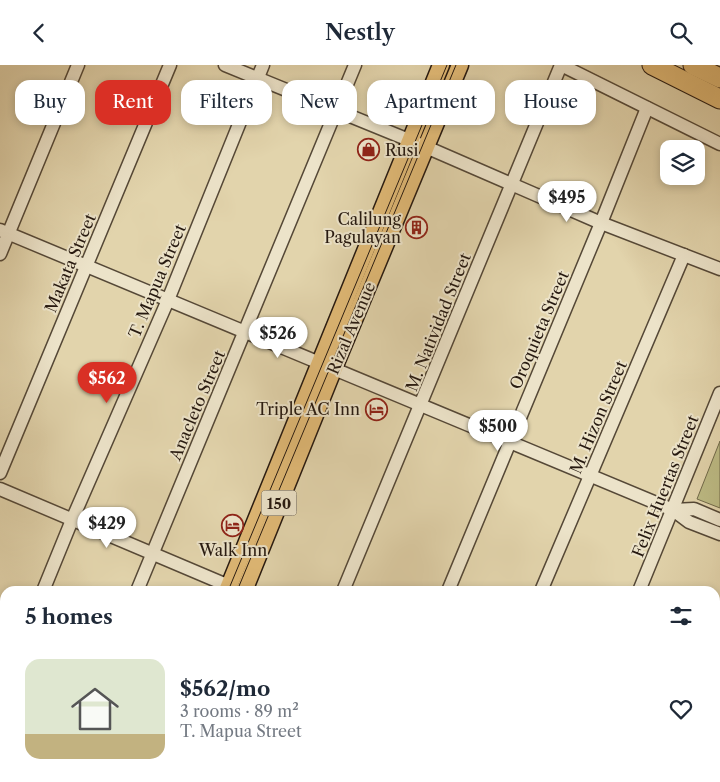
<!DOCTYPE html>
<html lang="en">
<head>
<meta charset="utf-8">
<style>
  :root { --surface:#fff; --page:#f6f6f7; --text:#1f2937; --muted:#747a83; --line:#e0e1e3; --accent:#d93025 }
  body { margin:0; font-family:"Libre Caslon Text",serif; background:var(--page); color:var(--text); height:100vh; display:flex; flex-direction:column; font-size:19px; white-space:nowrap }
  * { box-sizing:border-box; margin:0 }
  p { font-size:16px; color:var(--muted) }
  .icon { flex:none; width:28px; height:28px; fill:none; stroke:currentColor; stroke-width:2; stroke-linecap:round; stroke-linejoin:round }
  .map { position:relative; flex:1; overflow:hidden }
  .details { position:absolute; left:0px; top:521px; width:720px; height:196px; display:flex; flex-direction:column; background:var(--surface); border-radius:15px 15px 0 0; box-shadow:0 2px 8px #0003 }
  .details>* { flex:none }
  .hud { position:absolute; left:15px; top:15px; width:690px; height:45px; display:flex; gap:10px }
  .buttons { position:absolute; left:660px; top:75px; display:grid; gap:10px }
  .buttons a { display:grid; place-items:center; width:45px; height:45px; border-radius:10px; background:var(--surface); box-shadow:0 2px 8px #0003; font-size:25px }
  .price { position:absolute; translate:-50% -42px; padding:0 11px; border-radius:18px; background:#fff; color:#222; font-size:16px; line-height:32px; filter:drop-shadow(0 1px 2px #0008) }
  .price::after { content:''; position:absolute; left:50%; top:30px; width:15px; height:11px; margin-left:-8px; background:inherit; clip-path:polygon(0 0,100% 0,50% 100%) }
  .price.selected { background:var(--accent); color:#fff }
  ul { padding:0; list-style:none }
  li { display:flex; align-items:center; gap:15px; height:125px; padding:0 25px }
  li+li { border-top:1px solid var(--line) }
  li span { display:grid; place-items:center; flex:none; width:140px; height:100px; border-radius:15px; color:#555 }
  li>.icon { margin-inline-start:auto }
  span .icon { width:60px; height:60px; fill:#fffc; stroke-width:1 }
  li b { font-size:21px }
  h2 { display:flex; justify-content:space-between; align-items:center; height:60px; padding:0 25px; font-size:21px }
  .tag { padding:0 18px; border-radius:15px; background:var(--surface); box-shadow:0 2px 8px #0003; font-size:18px; line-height:45px }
  .tag.selected { background:var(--accent); color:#fff }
  header { display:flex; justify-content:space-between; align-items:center; height:65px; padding:0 25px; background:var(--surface); font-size:22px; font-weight:600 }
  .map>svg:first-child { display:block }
</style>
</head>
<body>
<header><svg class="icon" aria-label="back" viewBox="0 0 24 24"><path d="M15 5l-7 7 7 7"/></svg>Nestly<svg class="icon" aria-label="search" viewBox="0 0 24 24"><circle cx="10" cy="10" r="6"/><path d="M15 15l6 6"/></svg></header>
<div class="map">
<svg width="720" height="717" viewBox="0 0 720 717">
  <rect width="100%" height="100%" fill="#e2d4ac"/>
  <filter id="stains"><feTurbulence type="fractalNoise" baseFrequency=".004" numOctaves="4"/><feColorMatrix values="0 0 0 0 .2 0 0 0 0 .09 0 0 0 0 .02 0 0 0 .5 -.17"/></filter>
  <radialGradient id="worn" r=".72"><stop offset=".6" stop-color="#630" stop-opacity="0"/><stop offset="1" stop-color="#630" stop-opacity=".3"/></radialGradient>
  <!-- green -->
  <path fill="#bcba84" stroke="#716a4a" d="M720 376V443L697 434Z"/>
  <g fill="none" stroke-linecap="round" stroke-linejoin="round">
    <defs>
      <g id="minor">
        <path d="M225 0 426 82 601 158 720 204"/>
        <path d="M561 0 720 79"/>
        <path d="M0 165 673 445 689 457 720 469"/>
        <path d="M0 189 78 0"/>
        <path d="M0 408 170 0"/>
        <path d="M0 424 229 521"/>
        <path d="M673 445 694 444 720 455"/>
        <path d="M43 526 72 455 168 235 263 0"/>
        <path d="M137 526 355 0"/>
        <path d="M343 526 561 0"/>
        <path d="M448 526 601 158 647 43"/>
        <path d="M541 526 684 190"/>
        <path d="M639 526 720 328"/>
        <path d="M0 632 5 620"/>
        <path d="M0 686 5 688"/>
        <path d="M64 712 75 717"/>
        <path d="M695 712 706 717"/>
        <path d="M263 717 265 712"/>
        <path d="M368 717 370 712"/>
        <path d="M561 717 562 712"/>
      </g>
      <g id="major">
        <path d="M227 526 441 0"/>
        <path d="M244 526 334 303 460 0"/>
        <path d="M466 712 468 717"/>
        <path d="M146 717 148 712"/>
        <path d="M164 717 166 712"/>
      </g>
      <g id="highway">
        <path d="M652 0 720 34"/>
        <path d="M693 0 720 13"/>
      </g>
    </defs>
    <!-- minor casing -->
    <use href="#minor" stroke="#554837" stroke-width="15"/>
    <!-- major casing -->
    <use href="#major" stroke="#261910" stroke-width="19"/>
    <!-- highway casing -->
    <use href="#highway" stroke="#261910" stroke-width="21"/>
    <!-- minor -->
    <use href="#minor" stroke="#ece3c9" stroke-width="12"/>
    <!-- major -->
    <use href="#major" stroke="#e1ba76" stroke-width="16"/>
    <!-- highway -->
    <use href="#highway" stroke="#e1ba76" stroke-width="19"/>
    <!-- tram -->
    <g stroke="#261910" stroke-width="1">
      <path d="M228 526 447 0"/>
      <path d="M237 526 456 0"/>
      <path d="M149 717 151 712"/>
      <path d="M158 717 160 712"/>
    </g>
  </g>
  <!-- icons -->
  <defs>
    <symbol id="shop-ring" viewBox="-11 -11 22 22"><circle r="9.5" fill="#ece3c9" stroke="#8f2418" stroke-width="1.5"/><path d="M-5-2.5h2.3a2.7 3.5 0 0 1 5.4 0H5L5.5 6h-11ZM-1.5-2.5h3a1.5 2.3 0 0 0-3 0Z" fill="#8f2418"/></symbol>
    <symbol id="building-ring" viewBox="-11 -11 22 22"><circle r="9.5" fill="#ece3c9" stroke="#8f2418" stroke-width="1.5"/><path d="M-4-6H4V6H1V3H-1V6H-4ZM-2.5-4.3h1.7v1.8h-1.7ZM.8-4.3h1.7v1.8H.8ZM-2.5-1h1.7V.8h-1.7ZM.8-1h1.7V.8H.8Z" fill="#8f2418"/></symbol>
    <symbol id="hotel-ring" viewBox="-11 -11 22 22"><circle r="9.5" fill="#ece3c9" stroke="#8f2418" stroke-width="1.5"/><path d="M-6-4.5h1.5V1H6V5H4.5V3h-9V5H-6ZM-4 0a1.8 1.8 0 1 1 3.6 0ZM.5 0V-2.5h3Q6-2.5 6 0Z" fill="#8f2418"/></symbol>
  </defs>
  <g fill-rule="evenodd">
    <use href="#shop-ring" x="356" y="72" width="25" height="25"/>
    <use href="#building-ring" x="404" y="150" width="25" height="25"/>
    <use href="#hotel-ring" x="364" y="332" width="25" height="25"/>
    <use href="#hotel-ring" x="220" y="448" width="25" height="25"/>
  </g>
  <g text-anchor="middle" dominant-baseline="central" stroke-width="4" stroke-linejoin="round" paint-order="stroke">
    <!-- shield labels -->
    <rect fill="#ece3c9" stroke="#615648" stroke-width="1" x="261.5" y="425.5" width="35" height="25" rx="4"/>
    <g font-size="15" font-weight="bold" fill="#261910">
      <text x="279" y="438">150</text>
    </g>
    <!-- poi labels -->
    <g font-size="16" fill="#261910" stroke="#ece3c9" text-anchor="end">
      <text x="385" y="85" text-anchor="start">Rusi</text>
      <text x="401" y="154">Calilung<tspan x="401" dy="18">Pagulayan</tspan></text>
      <text x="360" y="344">Triple AC Inn</text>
      <text x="233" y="485" text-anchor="middle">Walk Inn</text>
    </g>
    <!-- street labels -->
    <g font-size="16" fill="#261910" stroke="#ece3c9">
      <text transform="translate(70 198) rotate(-67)">Makata Street</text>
      <text transform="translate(157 216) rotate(-67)">T. Mapua Street</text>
      <text transform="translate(438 257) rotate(-68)">M. Natividad Street</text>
      <text transform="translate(351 263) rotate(-67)">Rizal Avenue</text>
      <text transform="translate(539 265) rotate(-67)">Oroquieta Street</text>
      <text transform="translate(197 340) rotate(-67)">Anacleto Street</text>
      <text transform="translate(598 352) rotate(-67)">M. Hizon Street</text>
      <text transform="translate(665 421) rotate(-68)">Felix Huertas Street</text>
    </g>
  </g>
  <rect width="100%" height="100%" filter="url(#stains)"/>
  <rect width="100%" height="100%" fill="url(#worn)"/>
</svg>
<div class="buttons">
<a><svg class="icon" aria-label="layers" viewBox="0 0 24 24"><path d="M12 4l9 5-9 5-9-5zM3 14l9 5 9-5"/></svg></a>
</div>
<b class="price" style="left:567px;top:158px">$495</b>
<b class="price" style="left:278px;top:294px">$526</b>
<b class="price selected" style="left:107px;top:339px">$562</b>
<b class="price" style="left:498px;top:387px">$500</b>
<b class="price" style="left:107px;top:484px">$429</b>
<div class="hud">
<a class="tag">Buy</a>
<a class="tag selected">Rent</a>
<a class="tag">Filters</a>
<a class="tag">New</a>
<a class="tag">Apartment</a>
<a class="tag">House</a>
</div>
<section class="details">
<h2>5 homes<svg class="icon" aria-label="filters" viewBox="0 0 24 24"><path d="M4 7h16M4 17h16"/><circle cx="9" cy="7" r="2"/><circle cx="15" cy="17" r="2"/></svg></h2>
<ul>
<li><span style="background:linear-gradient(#dfe7d0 75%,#c2b280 0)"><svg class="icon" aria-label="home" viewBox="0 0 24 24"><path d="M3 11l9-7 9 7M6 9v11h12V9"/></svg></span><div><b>$562/mo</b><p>3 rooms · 89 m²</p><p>T. Mapua Street</p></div><svg class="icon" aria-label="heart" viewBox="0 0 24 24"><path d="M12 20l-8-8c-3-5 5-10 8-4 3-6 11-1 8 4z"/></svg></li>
</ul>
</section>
</div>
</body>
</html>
